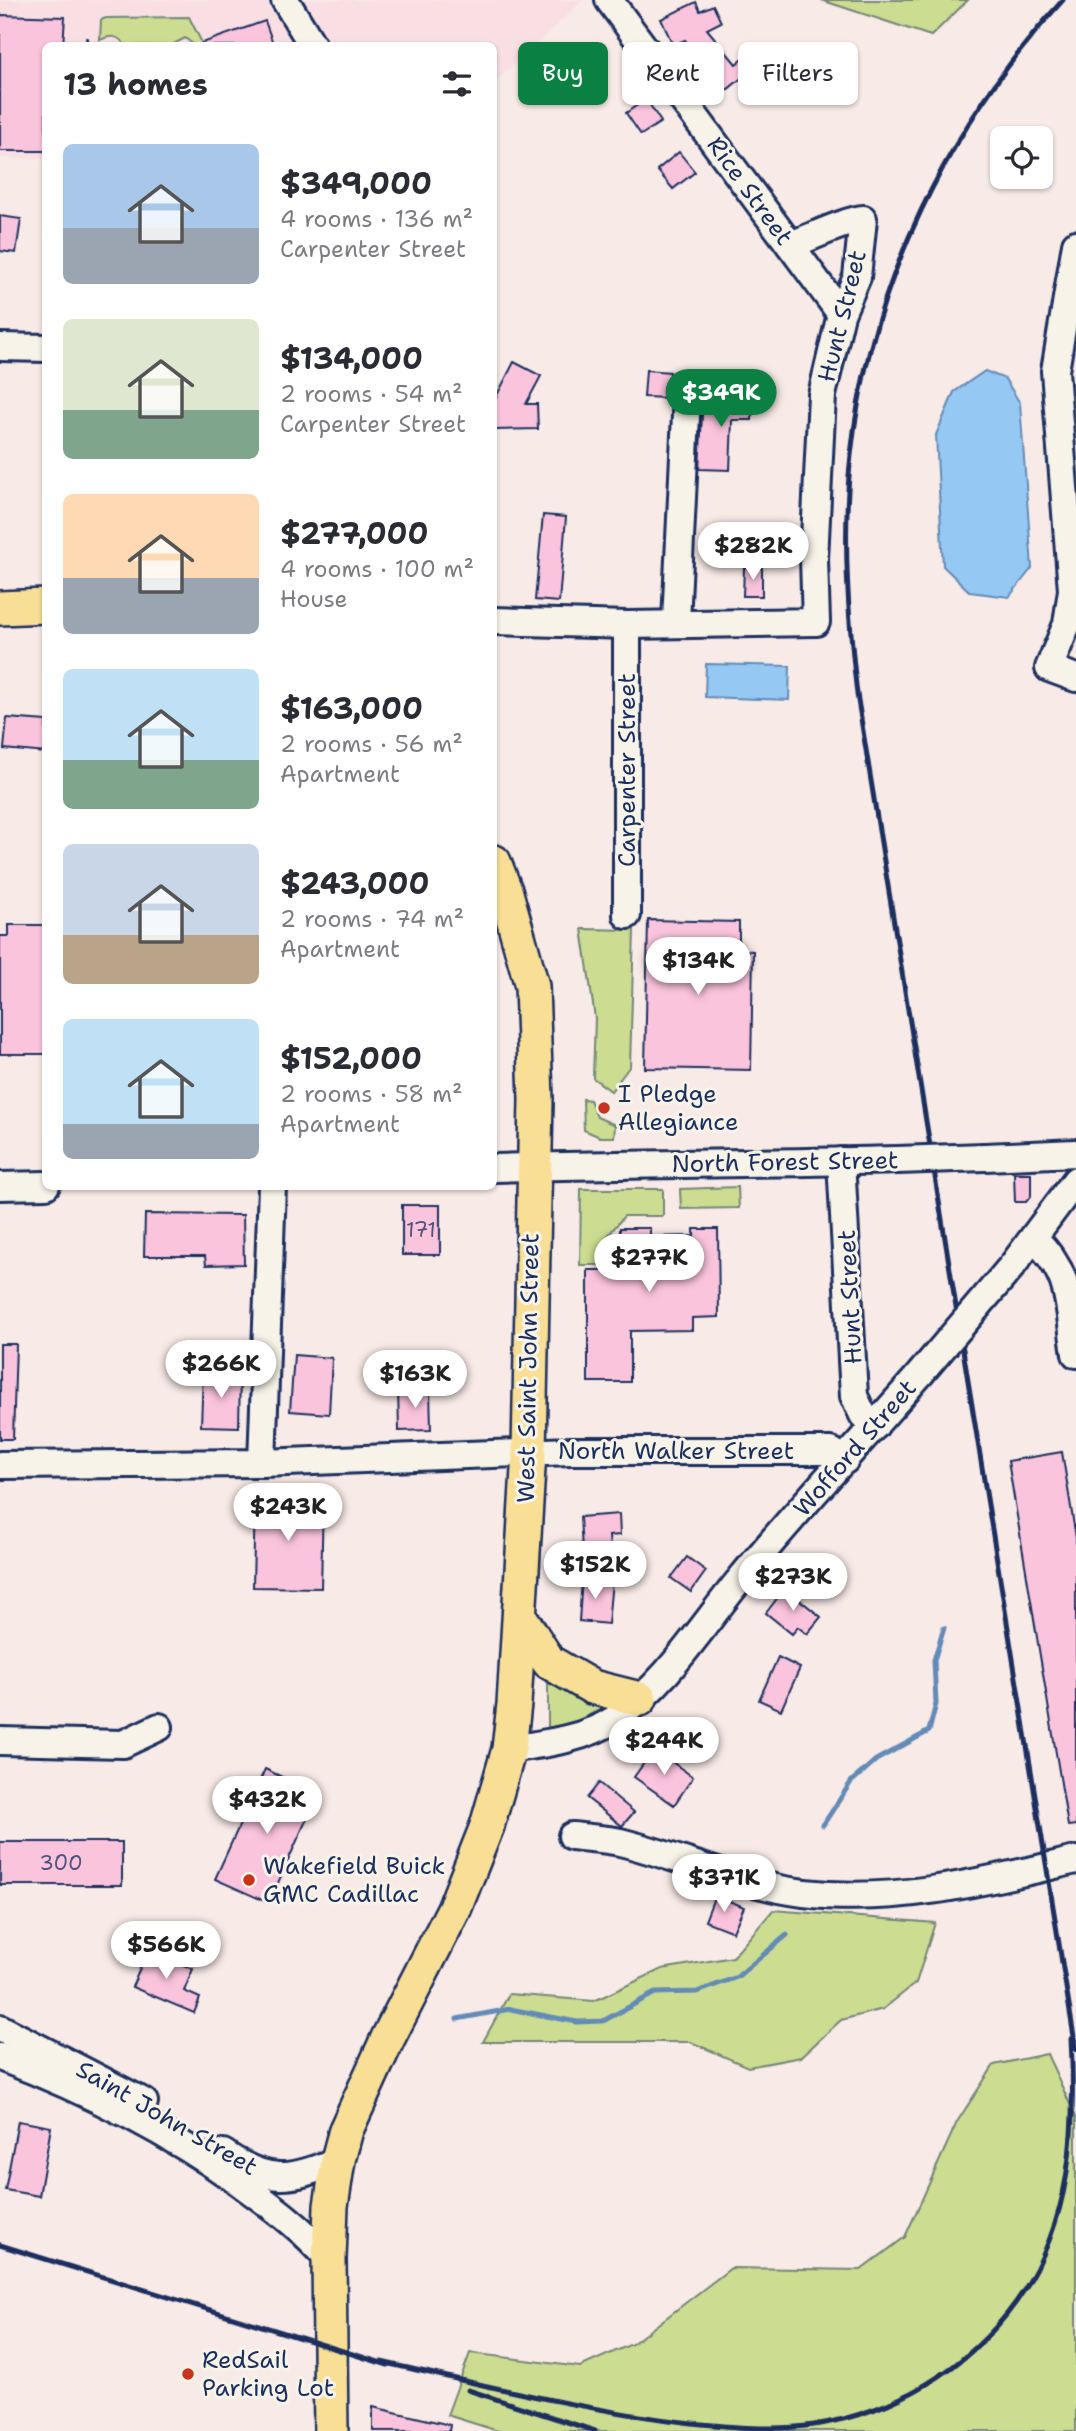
<!DOCTYPE html>
<html lang="en">
<head>
<meta charset="utf-8">
<style>
  :root { --surface:#fff; --page:#f7f7f7; --text:#2b2b33; --muted:#7c7c81; --accent:#0b8043 }
  body { margin:0; font-family:"Shantell Sans",sans-serif; background:var(--page); color:var(--text); height:100vh; display:flex; flex-direction:column; font-size:26px; white-space:nowrap }
  * { box-sizing:border-box; margin:0 }
  p { font-size:23px; color:var(--muted) }
  .icon { flex:none; width:38px; height:38px; fill:none; stroke:currentColor; stroke-width:2; stroke-linecap:round; stroke-linejoin:round }
  .map { position:relative; flex:1; overflow:hidden }
  .sheet { position:absolute; left:42px; top:42px; width:455px; height:1148px; display:flex; flex-direction:column; background:var(--surface); border-radius:10px; box-shadow:0 2px 5px #0004 }
  .sheet>* { flex:none }
  .banner { position:absolute; left:518px; top:42px; width:452px; height:63px; display:flex; gap:14px }
  .tools { position:absolute; left:990px; top:126px; display:grid; gap:14px }
  .tools a { display:grid; place-items:center; width:63px; height:63px; border-radius:10px; background:var(--surface); box-shadow:0 2px 5px #0004; font-size:35px }
  .price { position:absolute; translate:-50% -60px; padding:0 16px; border-radius:24px; background:#fff; color:#222; font-size:23px; line-height:46px; filter:drop-shadow(0 2px 4px #0008) }
  .price::after { content:''; position:absolute; left:50%; top:42px; width:21px; height:16px; margin-left:-10px; background:inherit; clip-path:polygon(0 0,100% 0,50% 100%) }
  .price.current { background:var(--accent); color:#fff }
  ul { padding:0; list-style:none }
  li { display:flex; align-items:center; gap:21px; height:175px; padding:0 21px }
  li span { display:grid; place-items:center; flex:none; width:196px; height:140px; border-radius:10px; color:#555 }
  li>.icon { margin-inline-start:auto }
  span .icon { width:84px; height:84px; fill:#fffc; stroke-width:1 }
  li b { font-size:30px }
  h2 { display:flex; justify-content:space-between; align-items:center; height:84px; padding:0 21px; font-size:30px }
  .chip { padding:0 24px; border-radius:10px; background:var(--surface); box-shadow:0 2px 5px #0004; font-size:24px; line-height:63px }
  .chip.current { background:var(--accent); color:#fff }
  .map>svg:first-child { display:block }
</style>
</head>
<body>
<div class="map">
<svg width="1076" height="2431" viewBox="0 0 1076 2431">
  <rect width="100%" height="100%" fill="#f8eae6"/>
  <filter id="ink" filterUnits="userSpaceOnUse"><feTurbulence type="fractalNoise" baseFrequency=".0143" numOctaves="2"/><feDisplacementMap in="SourceGraphic" scale="14" xChannelSelector="R" yChannelSelector="G"/><feConvolveMatrix kernelMatrix="1 2 1 2 8 2 1 2 1" color-interpolation-filters="sRGB"/></filter>
  <g filter="url(#ink)">
    <!-- built -->
    <path fill="#f9dfe3" d="M0 0H583L494 83V46H46L45 159 0 158Z"/>
    <!-- green -->
    <g fill="#ccdd91" stroke="#748678" stroke-width="2">
      <path d="M821 0H968L931 36Z"/>
      <path d="M189 17 203 45H194L185 38 170 46 125 45C118 35 111 35 100 40L101 20 106 18Z"/>
      <path d="M582 929 634 930 630 1066 611 1091 593 1078 595 1018Z"/>
      <path d="M583 1099 590 1100 597 1117 615 1125 614 1137H600L584 1130Z"/>
      <path d="M738 1187 739 1208 681 1209 680 1189Z"/>
      <path d="M581 1189H663V1216H624L606 1238V1265H580Z"/>
      <path d="M548 1682 583 1702 603 1708 577 1721 548 1728Z"/>
      <path d="M773 1910 935 1923 916 1983 883 2009 841 2020 801 2057 748 2067 691 2042H483L509 1994 594 2001 662 1969 733 1957Z"/>
      <path d="M1047 2054 1076 2117V2431H498L447 2415 470 2353 580 2367 632 2344 731 2268 861 2270 905 2237 957 2122 994 2065Z"/>
    </g>
    <!-- water -->
    <g fill="#95c8f2" stroke="#648bb7" stroke-width="2">
      <path d="M985 371 1005 379 1020 403 1032 568 1009 597 970 592 943 566 936 435 954 392Z"/>
      <path d="M706 664 790 666 789 700 705 697Z"/>
    </g>
    <g fill="none" stroke-linecap="round" stroke-linejoin="round">
      <!-- stream -->
      <g stroke="#648bb7" stroke-width="5">
        <path d="M823 1825 851 1782 876 1760 929 1731 936 1704 934 1660 944 1628"/>
        <path d="M457 2019 510 2009 577 2022 603 2021 655 1993 697 1992 737 1977 787 1935"/>
      </g>
    </g>
    <!-- building -->
    <g fill="#fbc4dd" stroke="#1b2f5e" stroke-width="2">
      <path d="M696 2 700 11 713 5 721 22 707 29 736 64 747 55 756 66 727 90 685 40 673 45 661 19Z"/>
      <path d="M0 15 65 17 63 46H46V151H0Z"/>
      <path d="M265 21 274 46H203L202 43Z"/>
      <path d="M646 99 661 122 641 135 626 113Z"/>
      <path d="M679 152 695 172 673 189 657 170Z"/>
      <path d="M0 216 21 219 16 253 0 251Z"/>
      <path d="M514 362 541 376 526 404H537L538 429 494 430V401Z"/>
      <path d="M646 370 670 372 668 398 644 397Z"/>
      <path d="M703 397H753L752 420H732L730 470 699 469Z"/>
      <path d="M543 515 566 517 559 602 535 600Z"/>
      <path d="M744 568H762V596H743Z"/>
      <path d="M7 718 46 721V753L4 749Z"/>
      <path d="M648 920 739 922V950L753 951 751 1070 645 1068Z"/>
      <path d="M9 925H46V1054H0V936H9Z"/>
      <path d="M1014 1173H1031V1196L1026 1202H1015Z"/>
      <rect x="402" y="1205" width="38" height="50"/>
      <path d="M145 1214 243 1215 244 1264 206 1265 205 1256H144Z"/>
      <path d="M620 1228H650V1237L694 1236V1229H718L719 1317 692 1318V1330L630 1331V1382H588V1270H612V1242H620Z"/>
      <path d="M0 1344H16L13 1439H0Z"/>
      <path d="M294 1355 332 1358 329 1414 290 1411Z"/>
      <path d="M203 1372 240 1373 239 1427 201 1426Z"/>
      <path d="M430 1388 431 1430 399 1431 398 1389Z"/>
      <path d="M1062 1452 1076 1538V1825L1068 1826 1008 1461Z"/>
      <path d="M255 1498 323 1500 321 1588 253 1587Z"/>
      <path d="M619 1514 620 1535 609 1536 610 1548 582 1550 580 1517Z"/>
      <path d="M687 1557 706 1571 691 1592 671 1578Z"/>
      <path d="M582 1579 612 1581 608 1624 579 1621Z"/>
      <path d="M785 1588 821 1617 807 1634 798 1627 792 1634 766 1613Z"/>
      <path d="M778 1657 800 1668 781 1710 759 1700Z"/>
      <path d="M654 1749 693 1777 674 1805 634 1777Z"/>
      <path d="M265 1769 318 1794 269 1903 215 1879Z"/>
      <path d="M599 1783 634 1812 622 1826 587 1798Z"/>
      <rect x="0" y="1842" width="122" height="43"/>
      <path d="M715 1895 744 1907 733 1932 705 1921Z"/>
      <path d="M148 1950 193 1969 184 1991 200 1998 194 2013 132 1987Z"/>
      <path d="M18 2121 51 2127 39 2196 5 2190Z"/>
      <path d="M373 2407 450 2425 449 2431H373Z"/>
    </g>
    <g fill="none" stroke-linecap="round" stroke-linejoin="round">
      <defs>
        <g id="minor">
          <path d="M285 0 313 46"/>
          <path d="M609 0 841 314"/>
          <path d="M1076 244 1055 371 1072 590 1067 624 1049 668 1076 678"/>
          <path d="M0 347 46 348"/>
          <path d="M494 621 627 625 816 622 814 559 822 395 841 314 857 277 863 219C850 219 807 239 790 245"/>
          <path d="M676 622 687 394"/>
          <path d="M627 625V915"/>
          <path d="M985 1157 1076 1153"/>
          <path d="M841 1161 854 1396 863 1415 875 1426"/>
          <path d="M494 1168C628 1163 763 1164 897 1160"/>
          <path d="M0 1186 46 1185"/>
          <path d="M1034 1238C1073 1276 1068 1304 1076 1354"/>
          <path d="M1012 1266 1076 1180"/>
          <path d="M262 1463 272 1186"/>
          <path d="M0 1465 262 1463 571 1451H831L845 1460"/>
          <path d="M0 1741 123 1744 159 1727"/>
          <path d="M509 1749C544 1744 585 1739 615 1719 667 1683 699 1630 738 1582 796 1511 860 1443 920 1374"/>
          <path d="M572 1836C588 1838 605 1839 620 1842 682 1857 740 1885 804 1893 897 1904 986 1881 1076 1860"/>
          <path d="M0 2028 144 2102"/>
          <path d="M0 2057C86 2090 165 2129 240 2183 273 2207 301 2227 329 2259"/>
          <path d="M223 2153C267 2184 291 2181 338 2160"/>
        </g>
        <g id="major">
          <path d="M0 608 46 606"/>
          <path d="M520 1617 549 1662 592 1687 640 1699"/>
          <path d="M331 2431 329 2259 331 2206 338 2160 346 2130 388 2038 455 1907 487 1826 509 1749 514 1704 529 1452 536 1099 532 986 506 893 494 862"/>
        </g>
      </defs>
      <!-- minor casing -->
      <use href="#minor" stroke="#1b2f5e" stroke-width="32"/>
      <!-- major casing -->
      <use href="#major" stroke="#1b2f5e" stroke-width="38"/>
      <!-- path -->
      <path stroke="#1b2f5e" stroke-width="3.5" stroke-dasharray="5 5" stroke-linecap="butt" d="M87 37V46"/>
      <!-- minor -->
      <use href="#minor" stroke="#f7f3e8" stroke-width="26"/>
      <!-- major -->
      <use href="#major" stroke="#f9df96" stroke-width="33"/>
      <!-- rail -->
      <g stroke="#1b2f5e" stroke-width="5">
        <path d="M1063 0C949 125 869 285 851 455 842 535 848 615 857 694L1076 2049"/>
        <path d="M0 2245 388 2365"/>
        <path d="M381 2362C484 2385 587 2411 692 2423 732 2427 775 2431 814 2425 895 2412 968 2369 1016 2302 1072 2224 1076 2132 1071 2039"/>
        <path d="M468 2390 595 2431"/>
      </g>
      <defs>
        <g id="minor-bridge">
          <path d="M897 1160 985 1157"/>
          <path d="M920 1374 1012 1266"/>
        </g>
      </defs>
      <!-- minor-bridge casing -->
      <use href="#minor-bridge" stroke="#1b2f5e" stroke-width="32" stroke-linecap="butt"/>
      <!-- minor-bridge -->
      <use href="#minor-bridge" stroke="#f7f3e8" stroke-width="26"/>
    </g>
  </g>
  <!-- markers -->
  <g fill="#c8321e" stroke="#f7f3e8" stroke-width="2.5">
    <circle cx="604" cy="1108" r="7"/>
    <circle cx="249" cy="1880" r="7"/>
    <circle cx="188" cy="2374" r="7"/>
  </g>
  <g text-anchor="middle" dominant-baseline="central" stroke-width="6" stroke-linejoin="round" paint-order="stroke">
    <!-- number labels -->
    <g font-size="21" fill="#53547e">
      <text x="421" y="1230">171</text>
      <text x="61" y="1863">300</text>
    </g>
    <!-- street labels -->
    <g font-size="24" fill="#1b2f5e" stroke="#f7f3e8">
      <text transform="translate(750 191) rotate(54)">Rice Street</text>
      <text transform="translate(842 316) rotate(-76)">Hunt Street</text>
      <text transform="translate(627 770) rotate(-90)">Carpenter Street</text>
      <text transform="translate(785 1162) rotate(-1)">North Forest Street</text>
      <text transform="translate(850 1297) rotate(-93)">Hunt Street</text>
      <text transform="translate(528 1368) rotate(-89)">West Saint John Street</text>
      <text transform="translate(855 1448) rotate(-49)">Wofford Street</text>
      <text x="676" y="1451">North Walker Street</text>
      <text transform="translate(167 2118) rotate(30)">Saint John Street</text>
    </g>
    <!-- poi labels -->
    <g font-size="24" fill="#1b2f5e" stroke="#f7f3e8" text-anchor="start">
      <text x="618" y="1094">I Pledge<tspan x="618" dy="28">Allegiance</tspan></text>
      <text x="263" y="1866">Wakefield Buick<tspan x="263" dy="28">GMC Cadillac</tspan></text>
      <text x="202" y="2360">RedSail<tspan x="202" dy="28">Parking Lot</tspan></text>
    </g>
  </g>
</svg>
<div class="tools">
<a><svg class="icon" aria-label="locate" viewBox="0 0 24 24"><circle cx="12" cy="12" r="6"/><path d="M12 2v4M12 18v4M2 12h4M18 12h4"/></svg></a>
</div>
<b class="price current" style="left:721px;top:429px">$349K</b>
<b class="price" style="left:753px;top:582px">$282K</b>
<b class="price" style="left:698px;top:997px">$134K</b>
<b class="price" style="left:649px;top:1294px">$277K</b>
<b class="price" style="left:221px;top:1400px">$266K</b>
<b class="price" style="left:415px;top:1410px">$163K</b>
<b class="price" style="left:288px;top:1543px">$243K</b>
<b class="price" style="left:595px;top:1601px">$152K</b>
<b class="price" style="left:793px;top:1613px">$273K</b>
<b class="price" style="left:664px;top:1777px">$244K</b>
<b class="price" style="left:267px;top:1836px">$432K</b>
<b class="price" style="left:724px;top:1914px">$371K</b>
<b class="price" style="left:166px;top:1981px">$566K</b>
<div class="banner">
<a class="chip current">Buy</a>
<a class="chip">Rent</a>
<a class="chip">Filters</a>
</div>
<section class="sheet">
<h2>13 homes<svg class="icon" aria-label="filters" viewBox="0 0 24 24"><path d="M4 7h16M4 17h16"/><circle cx="9" cy="7" r="2"/><circle cx="15" cy="17" r="2"/></svg></h2>
<ul>
<li><span style="background:linear-gradient(#a9c7e8 60%,#9aa5b1 0)"><svg class="icon" aria-label="home" viewBox="0 0 24 24"><path d="M3 11l9-7 9 7M6 9v11h12V9"/></svg></span><div><b>$349,000</b><p>4 rooms · 136 m²</p><p>Carpenter Street</p></div></li>
<li><span style="background:linear-gradient(#dfe7d0 65%,#7fa58c 0)"><svg class="icon" aria-label="home" viewBox="0 0 24 24"><path d="M3 11l9-7 9 7M6 9v11h12V9"/></svg></span><div><b>$134,000</b><p>2 rooms · 54 m²</p><p>Carpenter Street</p></div></li>
<li><span style="background:linear-gradient(#ffd9b3 60%,#9aa5b1 0)"><svg class="icon" aria-label="home" viewBox="0 0 24 24"><path d="M3 11l9-7 9 7M6 9v11h12V9"/></svg></span><div><b>$277,000</b><p>4 rooms · 100 m²</p><p>House</p></div></li>
<li><span style="background:linear-gradient(#bfe0f5 65%,#7fa58c 0)"><svg class="icon" aria-label="home" viewBox="0 0 24 24"><path d="M3 11l9-7 9 7M6 9v11h12V9"/></svg></span><div><b>$163,000</b><p>2 rooms · 56 m²</p><p>Apartment</p></div></li>
<li><span style="background:linear-gradient(#c9d6e8 65%,#b9a48a 0)"><svg class="icon" aria-label="home" viewBox="0 0 24 24"><path d="M3 11l9-7 9 7M6 9v11h12V9"/></svg></span><div><b>$243,000</b><p>2 rooms · 74 m²</p><p>Apartment</p></div></li>
<li><span style="background:linear-gradient(#bfe0f5 75%,#9aa5b1 0)"><svg class="icon" aria-label="home" viewBox="0 0 24 24"><path d="M3 11l9-7 9 7M6 9v11h12V9"/></svg></span><div><b>$152,000</b><p>2 rooms · 58 m²</p><p>Apartment</p></div></li>
</ul>
</section>
</div>
</body>
</html>
